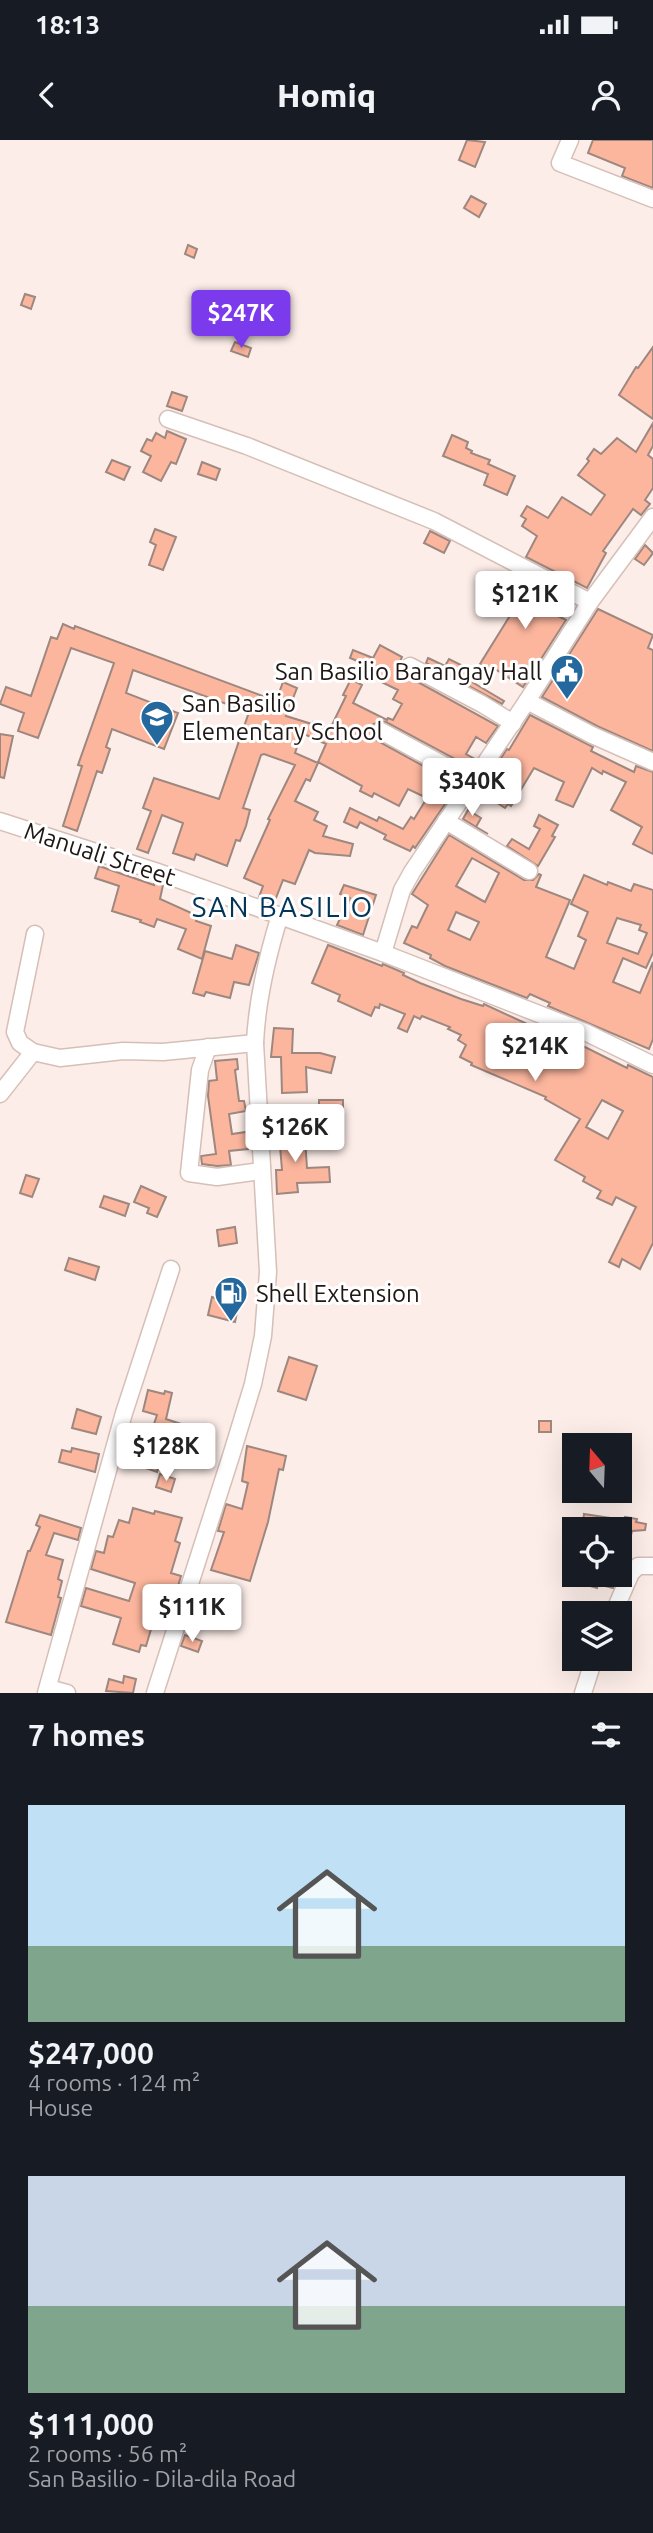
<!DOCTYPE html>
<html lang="en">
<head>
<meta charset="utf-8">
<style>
  :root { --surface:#171b24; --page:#20242c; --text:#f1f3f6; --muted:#9ea1a6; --accent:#7c3aed }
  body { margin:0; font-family:Ubuntu,sans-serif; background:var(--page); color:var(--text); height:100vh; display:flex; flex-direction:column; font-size:26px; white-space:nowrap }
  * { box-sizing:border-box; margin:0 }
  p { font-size:23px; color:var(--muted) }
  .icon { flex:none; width:38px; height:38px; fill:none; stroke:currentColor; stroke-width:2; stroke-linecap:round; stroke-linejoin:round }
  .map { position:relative; height:1553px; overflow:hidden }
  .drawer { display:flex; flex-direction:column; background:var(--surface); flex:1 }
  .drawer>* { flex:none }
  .needle { width:46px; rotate:341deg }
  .controls { position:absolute; left:562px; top:1293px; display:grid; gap:14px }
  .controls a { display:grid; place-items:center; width:70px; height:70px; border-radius:0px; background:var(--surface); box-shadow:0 7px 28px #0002; font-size:35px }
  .price { position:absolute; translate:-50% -60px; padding:0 16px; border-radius:7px; background:#fff; color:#222; font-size:23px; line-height:46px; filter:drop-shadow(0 2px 4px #0008) }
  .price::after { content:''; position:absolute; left:50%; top:42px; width:21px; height:16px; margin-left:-10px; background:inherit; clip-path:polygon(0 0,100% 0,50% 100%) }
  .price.active { background:var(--accent); color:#fff }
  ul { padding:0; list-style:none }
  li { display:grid; align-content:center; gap:14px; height:371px; padding:0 28px }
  li span { display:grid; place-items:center; height:217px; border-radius:0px; color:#555 }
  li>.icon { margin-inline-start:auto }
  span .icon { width:126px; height:126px; fill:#fffc; stroke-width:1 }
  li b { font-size:30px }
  h2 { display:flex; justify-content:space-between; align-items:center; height:84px; padding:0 28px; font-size:30px }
  .status { display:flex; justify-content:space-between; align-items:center; height:49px; padding:0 35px; background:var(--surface); direction:ltr }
  .status svg { height:19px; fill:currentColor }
  header { display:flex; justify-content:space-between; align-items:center; height:91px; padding:0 28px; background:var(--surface); font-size:32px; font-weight:800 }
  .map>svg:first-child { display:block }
</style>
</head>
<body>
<div class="status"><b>18:13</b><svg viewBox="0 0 49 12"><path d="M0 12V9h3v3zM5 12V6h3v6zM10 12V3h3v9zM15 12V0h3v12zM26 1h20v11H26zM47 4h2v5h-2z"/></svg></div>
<header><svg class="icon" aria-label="back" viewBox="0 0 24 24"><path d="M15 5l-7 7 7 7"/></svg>Homiq<svg class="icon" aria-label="person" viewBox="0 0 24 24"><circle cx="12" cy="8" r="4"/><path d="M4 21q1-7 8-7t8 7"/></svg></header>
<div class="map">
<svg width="653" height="1553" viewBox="0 0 653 1553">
  <rect width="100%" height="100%" fill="#fcede8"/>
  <!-- building -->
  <g fill="#fdb69e" stroke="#9d877f" stroke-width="2" fill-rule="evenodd">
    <path d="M467 0 485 2 475 27 459 20Z"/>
    <path d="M593 0H653V48L622 36 625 28 588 13Z"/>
    <path d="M471 56 486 64 479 77 464 68Z"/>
    <path d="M188 105 197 109 194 118 185 114Z"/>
    <path d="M25 154 35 157 31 169 21 165Z"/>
    <path d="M235 202 251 208 248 217 231 211Z"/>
    <path d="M653 207V279L619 255 636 227 638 228Z"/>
    <path d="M172 252 187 257 182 271 167 266Z"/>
    <path d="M653 283V306L648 315 653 319V348L645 360 650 364 641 375 633 369 603 411 606 413 587 448 526 417 537 396 522 386 526 379 521 376 527 366 548 378 562 357 591 375 605 355 578 335 589 321 587 319 594 309 601 314 617 298 636 312Z"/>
    <path d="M167 291 186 299 176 324 171 322 161 341 143 332 151 316 141 311 147 299 152 301 156 293 165 298Z"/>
    <path d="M452 295 468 302 466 308 472 311 471 313 490 320 488 324 515 336 507 355 484 345 488 334 443 316Z"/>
    <path d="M112 320 130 327 124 340 106 332Z"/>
    <path d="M202 322 220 329 216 340 198 334Z"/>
    <path d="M155 389 176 397 163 430 149 425 156 405 150 402Z"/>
    <path d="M430 391 450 401 444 413 424 403Z"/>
    <path d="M645 405 653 413 644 425 635 419Z"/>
    <path d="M516 436 566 461 558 476 566 480 523 547 492 527 490 530 480 524 511 474 499 467Z"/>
    <path d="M598 469 653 495 648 508 653 510V611L597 586 542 557Z"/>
    <path d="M63 484 74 489 75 486 276 561 283 542 297 548 286 576 312 584 313 582 330 589 346 556 343 555 351 539 362 545 353 563 387 580 388 578 393 580 402 564 393 559 398 550 365 534 369 526 350 518 353 510 373 518 380 505 402 517 399 524 405 535 498 586 486 603 476 597 466 614 475 619 470 627 386 582 380 581 372 585 371 592 376 600 458 645 415 708 413 706 410 711 384 699 386 695 360 682 357 688 344 682 350 668 377 681 379 677 403 689 411 677 414 679 427 658 408 649 399 666 374 653 372 657 360 651 362 646 318 622 326 604 302 593 295 613 318 623 310 641 306 639 295 661 318 672 314 680 327 686 323 696 353 704 350 716 315 713 309 710 295 744 283 740 274 763 259 757 263 746 244 738 270 680 268 679 295 625 264 614 261 615 243 668 250 670 246 686 240 701 236 700 227 726 196 714 194 720 173 713 183 683 162 675 148 713 137 709 151 671 143 668 154 638 219 659 249 572 133 530 126 553 178 573 164 609 112 589 106 607 110 609 102 633 97 631 77 691 63 686 82 626 78 625 114 523 71 508 38 598 18 591 24 573 0 564 6 547 31 556 51 497 57 499Z"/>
    <path d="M428 518 445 526 449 519 477 533 472 542 504 561 502 564 426 523Z"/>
    <path d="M530 575 593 607 591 611 634 632 636 626 653 632V714L633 704 642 687 611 670 626 642 603 631 602 634 592 628 573 667 556 660 564 642 534 628 511 666 508 664 505 668 479 651 507 609 509 610Z"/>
    <path d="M0 594 13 596 4 638 0 637Z"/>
    <path d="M468 670 481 678 476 687 488 694 463 679Z"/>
    <path d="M539 675 558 685 552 696 555 697 538 726 507 706 512 699 529 709 540 689 534 686Z"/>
    <path d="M449 695 524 740H533L539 734 541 735 536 747 570 760 546 817 574 829 586 800 578 796 588 772 571 764 584 735 607 745 608 742 631 751 634 744 653 750V813L646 828 623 818 613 842 640 853 653 822V899L649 909 548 866 550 863 530 854 527 858 445 826 430 818 431 815 404 803 412 786 417 788 428 765 412 754ZM472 718 499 733 485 762 456 746ZM456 772 479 782 470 800 448 790ZM617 778 641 785 639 790 647 793 638 814 607 803Z"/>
    <path d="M99 726 154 745V742L163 745 160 759 198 776 196 781 211 786 202 819 178 809 186 789 157 779 154 787 140 782 141 780 112 771 119 746 95 738Z"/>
    <path d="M344 745 376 755 363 795 337 785 350 758 340 754Z"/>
    <path d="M236 805 259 813 249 845 234 842 230 858 206 852 204 856 193 853 205 811 232 819Z"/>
    <path d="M328 805 382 826 383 824 404 833 403 835 420 843 461 859 483 866 484 864 579 908 581 905 627 928 628 925 653 937V1103L640 1129 622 1119 619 1127 609 1122 636 1067 616 1057 612 1065 597 1058 601 1051 583 1041 585 1037 555 1020 580 979 545 959 546 957 471 925 472 923 460 917 466 905 458 900 461 895 448 889 450 887 422 876 420 879 414 876 407 892 398 888 405 874 380 864 379 868 375 867 371 876 338 861 340 855 312 843ZM602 960 623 971 608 999 586 987Z"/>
    <path d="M274 888 293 889 292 913H320L335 917 331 933 306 927 307 952 282 953 281 917H271Z"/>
    <path d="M237 919 238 929 235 930 239 961H244L246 971 229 974 232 994 246 992 248 1009 229 1011 231 1025 217 1026 202 1024 201 1016 216 1014 208 956 209 941 217 940 215 921Z"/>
    <path d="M319 960H343V970L319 971Z"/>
    <path d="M294 990 295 1000 305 999 307 1028 329 1027 330 1042 297 1043 298 1052 277 1054 276 1030H282L280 1006 271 1007V993Z"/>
    <path d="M26 1035 39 1039 32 1057 20 1053Z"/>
    <path d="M141 1046 166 1057 157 1077 147 1073 149 1068 134 1062Z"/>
    <path d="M104 1056 129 1064 125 1076 100 1067Z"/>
    <path d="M235 1087 237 1103 219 1106 217 1090Z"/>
    <path d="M69 1118 99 1127 95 1140 65 1130Z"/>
    <path d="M212 1157 238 1167 235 1182 208 1175Z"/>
    <path d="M289 1217 317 1226 306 1260 278 1251Z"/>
    <path d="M148 1250 164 1254 165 1251 172 1253 166 1279 181 1284 176 1300 164 1296 157 1315 162 1316 157 1332 123 1320 135 1288 151 1293 157 1275 143 1271Z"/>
    <path d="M77 1269 101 1277 96 1294 72 1288Z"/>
    <rect x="539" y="1281" width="12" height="11"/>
    <path d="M247 1306 286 1316 283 1330 279 1329 268 1382 250 1441 211 1430 224 1392 218 1391 226 1364 242 1369 248 1343 242 1341Z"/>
    <path d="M72 1308 99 1314 95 1332 59 1322 62 1310 71 1312Z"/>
    <path d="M160 1334 175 1339 171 1352 156 1347Z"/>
    <path d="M133 1368 154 1374 155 1371 182 1378 175 1401 180 1403 171 1433 181 1436 173 1463 164 1489 152 1486 146 1506 141 1505 139 1512 113 1504 121 1478 81 1466 86 1448 129 1461 135 1443 91 1429 96 1411 104 1413 108 1396 113 1397 119 1380 129 1383Z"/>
    <path d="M584 1374 624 1380 625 1377 637 1379 636 1382 646 1384 645 1390 632 1391 628 1407 620 1404V1390H582Z"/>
    <path d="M40 1375 81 1388 78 1400 54 1393 46 1415 63 1420 58 1439 62 1441 58 1457 61 1458 51 1495 6 1482 28 1411H30L40 1387 36 1385Z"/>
    <path d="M568 1435H619L613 1448 598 1444 597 1448 567 1439Z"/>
    <path d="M185 1495 202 1501 198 1512 181 1506Z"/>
    <path d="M124 1536 136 1539 133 1553 106 1551 109 1539 123 1543Z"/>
  </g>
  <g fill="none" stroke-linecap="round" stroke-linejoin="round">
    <defs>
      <g id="minor">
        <path d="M570 0 560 23 653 59"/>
        <path d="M168 279 247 306 434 381 590 462"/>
        <path d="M410 526 482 564 513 583"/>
        <path d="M527 561 592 595 653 622"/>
        <path d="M381 591 473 641"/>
        <path d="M0 681 155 731 383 813 585 892 653 925"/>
        <path d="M446 681 529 731"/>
        <path d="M383 813 402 750 412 732 527 561 590 462 653 377"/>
        <path d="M208 907 200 930 189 1033 217 1037 261 1031"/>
        <path d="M33 912 20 903 15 892 35 794"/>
        <path d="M0 954 33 912 60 918 123 911 163 912 255 903"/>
        <path d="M613 1474 631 1433 638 1426H653"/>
        <path d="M48 1548 67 1553"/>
        <path d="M46 1553 124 1273 171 1129"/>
        <path d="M155 1553 231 1316 253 1244 263 1196 268 1132 255 903C257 859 267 817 280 775"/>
        <path d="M583 1553 594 1519"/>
      </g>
    </defs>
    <!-- minor casing -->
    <use href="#minor" stroke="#d6bfb7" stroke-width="19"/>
    <!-- minor -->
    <use href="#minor" stroke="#fff" stroke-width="16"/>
  </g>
  <!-- icons -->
  <defs>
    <symbol id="civic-pin" viewBox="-11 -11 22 30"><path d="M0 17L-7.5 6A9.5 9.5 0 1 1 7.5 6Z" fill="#25689d" stroke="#fff"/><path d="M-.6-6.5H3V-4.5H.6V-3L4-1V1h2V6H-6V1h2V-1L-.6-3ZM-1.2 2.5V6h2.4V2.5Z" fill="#fff"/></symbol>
    <symbol id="school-pin" viewBox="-11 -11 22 30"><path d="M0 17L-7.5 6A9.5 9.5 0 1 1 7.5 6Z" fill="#25689d" stroke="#fff"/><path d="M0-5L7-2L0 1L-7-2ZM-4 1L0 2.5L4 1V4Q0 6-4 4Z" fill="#fff"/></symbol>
    <symbol id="fuel-pin" viewBox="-11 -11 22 30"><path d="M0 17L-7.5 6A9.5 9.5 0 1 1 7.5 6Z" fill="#25689d" stroke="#fff"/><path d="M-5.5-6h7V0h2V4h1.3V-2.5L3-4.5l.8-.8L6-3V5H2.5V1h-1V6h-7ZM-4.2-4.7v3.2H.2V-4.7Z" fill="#fff"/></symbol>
  </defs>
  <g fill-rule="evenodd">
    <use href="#civic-pin" x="548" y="512" width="38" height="52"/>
    <use href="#school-pin" x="138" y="558" width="38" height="52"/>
    <use href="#fuel-pin" x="212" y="1134" width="38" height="52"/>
  </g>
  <g text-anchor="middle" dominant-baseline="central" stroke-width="6" stroke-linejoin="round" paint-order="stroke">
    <!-- poi labels -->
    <g font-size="24" fill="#1f1714" stroke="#fff" text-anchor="start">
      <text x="542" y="531" text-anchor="end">San Basilio Barangay Hall</text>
      <text x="182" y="563">San Basilio<tspan x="182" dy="28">Elementary School</tspan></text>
      <text x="256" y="1153">Shell Extension</text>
    </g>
    <!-- street labels -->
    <g font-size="24" fill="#1f1714" stroke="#fff">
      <text transform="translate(100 714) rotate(18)">Manuali Street</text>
    </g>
    <!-- quarter labels -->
    <g font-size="28" letter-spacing="2" fill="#033559" stroke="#fff">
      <text x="283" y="766">SAN BASILIO</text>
    </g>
  </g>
</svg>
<div class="controls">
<a><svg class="needle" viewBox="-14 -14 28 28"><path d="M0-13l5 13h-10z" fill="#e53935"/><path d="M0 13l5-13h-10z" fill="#9ea1a6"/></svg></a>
<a><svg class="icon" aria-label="locate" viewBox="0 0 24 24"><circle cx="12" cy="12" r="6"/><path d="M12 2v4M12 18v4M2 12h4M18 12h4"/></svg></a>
<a><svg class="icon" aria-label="layers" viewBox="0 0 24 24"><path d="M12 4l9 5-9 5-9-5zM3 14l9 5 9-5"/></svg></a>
</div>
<b class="price active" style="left:241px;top:210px">$247K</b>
<b class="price" style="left:525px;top:491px">$121K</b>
<b class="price" style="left:472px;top:678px">$340K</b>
<b class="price" style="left:535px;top:943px">$214K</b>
<b class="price" style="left:295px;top:1024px">$126K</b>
<b class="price" style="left:166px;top:1343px">$128K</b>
<b class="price" style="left:192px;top:1504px">$111K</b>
</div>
<section class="drawer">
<h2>7 homes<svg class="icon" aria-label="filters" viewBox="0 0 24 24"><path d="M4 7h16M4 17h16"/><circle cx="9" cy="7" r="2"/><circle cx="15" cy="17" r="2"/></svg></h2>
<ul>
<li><span style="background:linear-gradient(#bfe0f5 65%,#7fa58c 0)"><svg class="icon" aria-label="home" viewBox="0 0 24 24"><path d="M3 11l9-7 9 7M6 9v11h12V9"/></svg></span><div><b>$247,000</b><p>4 rooms · 124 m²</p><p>House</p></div></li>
<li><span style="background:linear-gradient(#c9d6e8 60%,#7fa58c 0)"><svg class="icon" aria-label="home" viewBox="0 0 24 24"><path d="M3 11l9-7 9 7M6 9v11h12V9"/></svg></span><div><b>$111,000</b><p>2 rooms · 56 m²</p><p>San Basilio - Dila-dila Road</p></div></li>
</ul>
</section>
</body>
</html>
